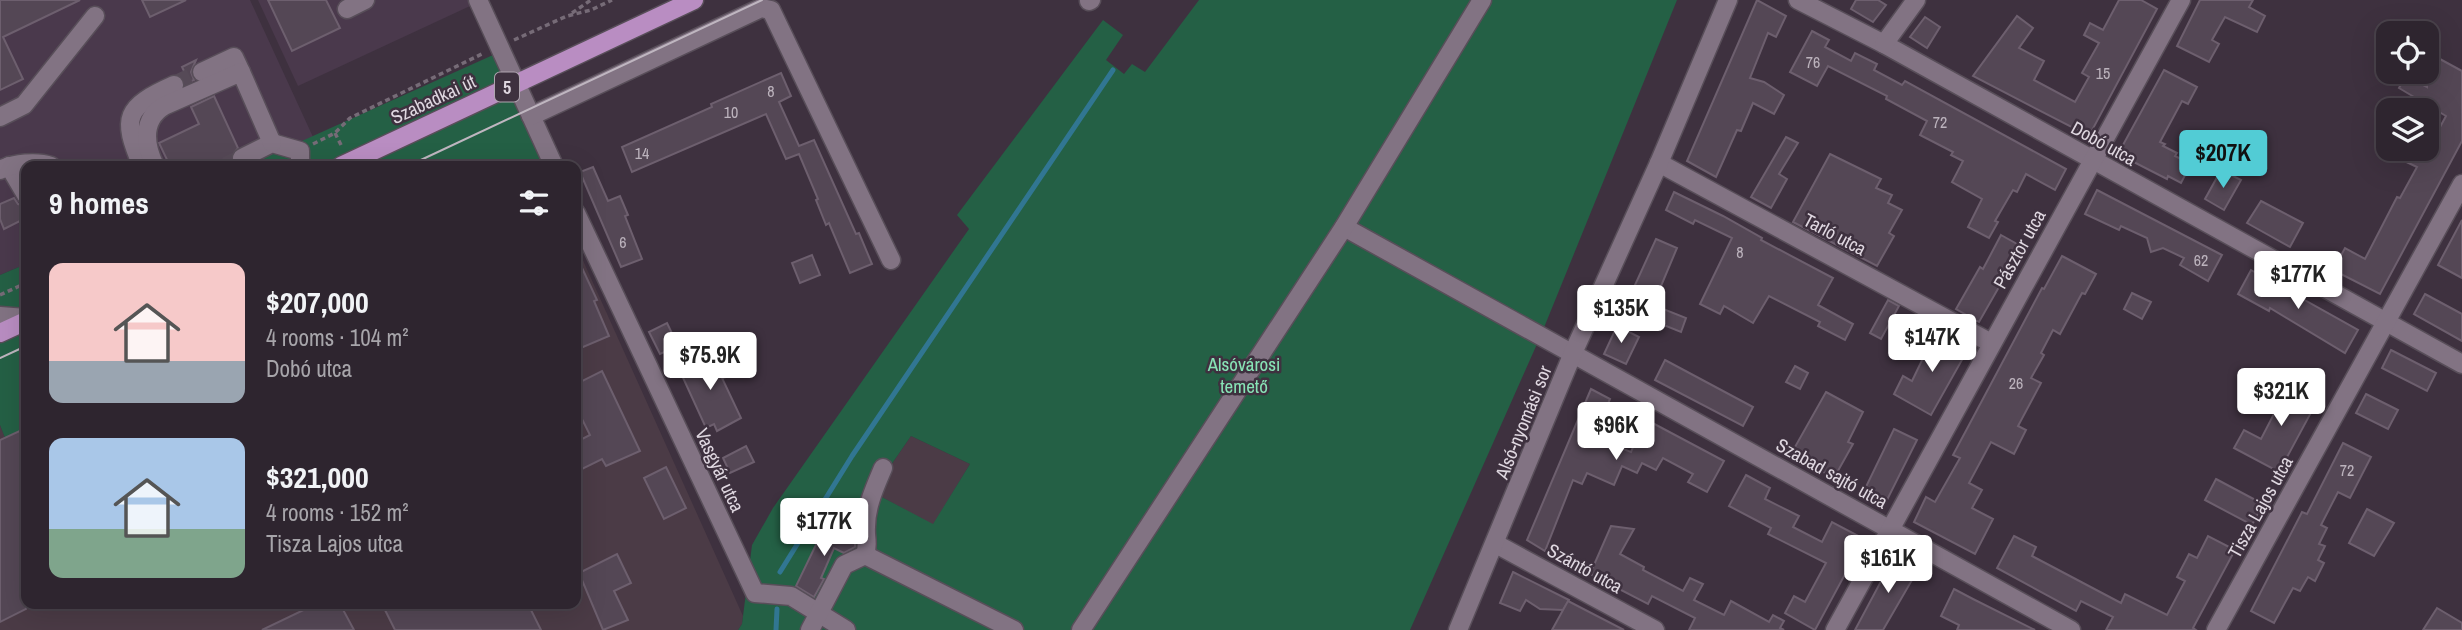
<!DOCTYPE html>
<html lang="en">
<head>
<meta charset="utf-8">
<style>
  :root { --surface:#2e252f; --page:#3a313b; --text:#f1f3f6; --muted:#a7a5aa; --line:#49424b; --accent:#52ccd5 }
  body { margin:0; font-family:"Archivo Narrow",sans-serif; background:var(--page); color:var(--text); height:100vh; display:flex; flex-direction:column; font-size:26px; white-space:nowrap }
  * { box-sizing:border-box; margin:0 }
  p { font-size:23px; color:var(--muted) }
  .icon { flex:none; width:38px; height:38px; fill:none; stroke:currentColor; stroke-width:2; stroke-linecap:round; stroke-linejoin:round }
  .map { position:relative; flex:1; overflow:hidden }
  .drawer { position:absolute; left:21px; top:161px; width:560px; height:448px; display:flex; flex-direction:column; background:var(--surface); border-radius:14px; box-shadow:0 7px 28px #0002,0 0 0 2px var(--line) }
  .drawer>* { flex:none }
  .tools { position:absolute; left:2376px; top:21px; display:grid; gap:14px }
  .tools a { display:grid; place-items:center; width:63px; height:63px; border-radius:14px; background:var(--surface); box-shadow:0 7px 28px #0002,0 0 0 2px var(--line); font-size:35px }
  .price { position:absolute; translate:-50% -60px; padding:0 16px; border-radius:7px; background:#fff; color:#222; font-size:23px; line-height:46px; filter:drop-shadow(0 2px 4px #0008) }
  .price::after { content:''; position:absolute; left:50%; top:42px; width:21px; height:16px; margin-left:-10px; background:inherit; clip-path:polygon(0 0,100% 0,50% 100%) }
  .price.current { background:var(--accent); color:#111 }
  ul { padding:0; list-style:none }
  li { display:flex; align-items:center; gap:21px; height:175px; padding:0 28px }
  li span { display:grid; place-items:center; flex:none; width:196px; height:140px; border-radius:14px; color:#555 }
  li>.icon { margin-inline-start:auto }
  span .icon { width:84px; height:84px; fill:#fffc; stroke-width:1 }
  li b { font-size:30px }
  h2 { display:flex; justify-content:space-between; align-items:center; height:84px; padding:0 28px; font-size:30px }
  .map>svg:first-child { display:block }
</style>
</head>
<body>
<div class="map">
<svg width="2462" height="630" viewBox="0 0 2462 630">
  <rect width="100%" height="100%" fill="#3e313f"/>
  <!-- built -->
  <g fill="#4a394c">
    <path d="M0 0H250L313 137 246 166H26V264L0 275Z"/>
    <path d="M258 0H483L298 86Z"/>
  </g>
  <!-- industrial -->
  <g fill="#4b3b46">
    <path d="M576 245 743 616 742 624 738 630H0V425L5 438 26 428V604H576Z"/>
    <path d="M911 436 970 464 933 525 878 495 889 468Z"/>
  </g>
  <!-- green -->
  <g fill="#246045" fill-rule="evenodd">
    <path d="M1199 0H1677L1541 335 1410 630H738L742 624 752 545 773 508 969 229 957 215 1103 20 1123 35 1106 60 1124 74 1132 64 1145 72ZM911 436 970 464 933 524 878 495 889 468Z"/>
    <path d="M493 55 543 166H246Z"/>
    <path d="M26 264V428L5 438 0 425V275Z"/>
  </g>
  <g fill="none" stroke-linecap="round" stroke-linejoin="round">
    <!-- stream -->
    <g stroke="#317692" stroke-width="5">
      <path d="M780 572 852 456 1113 70"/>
      <path d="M776 630 777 609"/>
    </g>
  </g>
  <!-- building -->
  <g fill="#544755" stroke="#6d5f6e" stroke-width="2">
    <path d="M0 0H80L3 37 23 79 0 90Z"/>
    <path d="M142 0H186L150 17Z"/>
    <path d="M268 0H326L340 28 292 51Z"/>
    <path d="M1757 0 1786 16 1776 37 1768 33 1750 78 1764 82 1784 95 1774 114 1753 103 1741 131 1737 130 1716 177 1687 161Z"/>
    <path d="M1856 0H1878L1886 5 1873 22 1851 9Z"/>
    <path d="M2119 0H2141L2157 9 2089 136 1973 76 2017 16 2033 28 2019 48 2044 61 2034 80 2075 102 2089 77 2082 73 2099 43 2084 35 2090 23 2103 30Z"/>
    <path d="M2200 0H2253L2249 7 2265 16 2257 32 2225 17 2212 40 2219 44 2209 62 2177 46Z"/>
    <path d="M1925 17 1940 27 1927 48 1910 37Z"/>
    <path d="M1812 31 1829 40 1825 47 1851 61 1855 53 1877 64 1874 70 1902 85 1905 81 2066 169 2055 190 2026 174 2017 192 2013 190 1995 221 1998 222 1989 238 1968 227 1982 199 1952 182 1963 161 1951 155 1953 152 1920 135 1927 121 1886 99 1887 96 1828 66 1817 86 1790 72Z"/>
    <path d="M2427 52 2462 71V141L2380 294 2333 270 2345 248 2365 259 2397 197 2400 198 2417 167 2379 149H2428L2446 116 2399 88 2406 76 2427 87Z"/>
    <path d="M196 60 191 72 194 80 185 84 179 75 185 73 182 67Z"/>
    <path d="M2164 70 2197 87 2188 104 2182 101 2160 142 2165 144 2163 146 2177 153 2175 156 2191 164 2181 183 2168 176 2167 179 2118 154Z"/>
    <path d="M781 73 791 96 779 102 799 146 814 140 856 234 859 233 872 264 850 273 829 223 826 225 816 200 818 199 799 154 786 159 766 114 632 172 622 147 712 107 711 104Z"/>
    <path d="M214 96 238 148 231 157 235 166H170L159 143 199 124 191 107Z"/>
    <path d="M1786 137 1798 143 1779 174 1787 179 1771 208 1751 197Z"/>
    <path d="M1830 154 1881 179 1876 188 1892 195 1888 203 1902 210 1889 233 1894 236 1877 266 1793 222Z"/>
    <path d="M593 167 608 201 620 196 628 215 625 216 642 259 621 267 580 172Z"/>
    <path d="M2221 170 2241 180 2224 210 2205 199Z"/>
    <path d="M2097 190 2222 255 2208 281 2180 265 2184 258 2163 248 2151 252 2147 238 2121 226 2119 230 2085 214Z"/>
    <path d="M1674 192 1723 216 1762 238 1761 240 1833 278 1818 305 1853 324 1845 340 1818 326 1820 322 1769 296 1753 323 1724 306 1720 314 1700 304 1732 238 1695 220 1693 224 1666 210Z"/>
    <path d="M14 198 18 204 26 206V218L4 229 0 219V204Z"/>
    <path d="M2261 201 2303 223 2290 247 2247 223Z"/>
    <path d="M2462 220V278L2438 265Z"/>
    <path d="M2001 235 2024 248 2010 274 2007 273 1979 322 1956 309 1980 267 1983 269Z"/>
    <path d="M1656 239 1677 248 1653 305 1686 318 1681 332 1636 314 1642 301H1643L1630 296Z"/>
    <path d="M576 255 597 300 594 301 609 336 576 350Z"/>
    <path d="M812 255 820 275 800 283 792 263Z"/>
    <path d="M2062 256 2096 274 2085 294 2082 293 2060 334 2053 330 2041 353 2044 355 2031 378 2041 383 2018 426 2026 430 2014 454 1991 442 1969 483 1982 490 1972 508 1993 519 1975 554 1914 522 1926 497 1935 502 1960 458 1953 455 2042 288 2044 289Z"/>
    <path d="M2251 270 2358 330 2345 353 2270 308 2269 311 2238 294Z"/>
    <path d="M2132 293 2151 302 2142 319 2124 309Z"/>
    <path d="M2425 294 2462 314V341L2414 314Z"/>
    <path d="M1888 300 1899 306 1881 339 1870 333Z"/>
    <path d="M667 323 678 346 660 354 649 332Z"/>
    <path d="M1617 326 1639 337 1626 364 1604 354Z"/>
    <path d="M1930 331 1967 351 1931 415 1894 394 1903 376 1912 381 1926 352 1920 349Z"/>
    <path d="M2391 350 2436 373 2427 391 2382 368Z"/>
    <path d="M714 352 726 377 722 378 741 418 717 431 714 424 706 428 679 369Z"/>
    <path d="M1665 360 1753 407 1743 426 1655 380Z"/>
    <path d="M1795 366 1808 373 1800 389 1786 382Z"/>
    <path d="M602 371 640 451 606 466 602 459 576 472V442L590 435 576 407V384Z"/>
    <path d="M2292 379 2321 394 2279 472 2234 448 2244 430 2261 439Z"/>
    <path d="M1591 389 1610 399 1594 438 1631 452 1645 419 1724 461 1707 492 1688 482 1693 474 1663 458 1656 470 1642 463 1637 473 1622 466 1614 485 1587 473 1582 484 1573 480 1545 551 1527 540Z"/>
    <path d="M1826 392 1863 412 1848 442 1853 444 1834 478 1791 454Z"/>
    <path d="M2366 394 2398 410 2388 429 2356 413Z"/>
    <path d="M26 428V609L0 622V440Z"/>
    <path d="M1894 429 1917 440 1884 506 1862 495Z"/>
    <path d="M2343 443 2371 457 2350 498 2338 492 2321 525 2327 528 2319 544 2325 546 2318 560 2324 563 2315 581 2308 577 2300 591 2293 588 2274 623 2251 611 2302 512 2307 514Z"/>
    <path d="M746 446 754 462 730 473 723 458Z"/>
    <path d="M666 467 686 508 664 519 644 478Z"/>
    <path d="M1746 475 1770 488 1765 499 1799 516 1793 527 1822 542 1832 522 1864 539 1815 630 1785 613 1794 596 1805 602 1826 563 1768 534 1771 528 1729 506Z"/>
    <path d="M2216 479 2263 504 2252 525 2205 500Z"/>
    <path d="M2367 509 2394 523 2374 556 2349 543Z"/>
    <path d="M826 524 855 537V547L844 553 834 548 821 578 824 579 814 597 796 586Z"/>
    <path d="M1611 526 1634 529 1620 554 1644 567 1643 570 1683 591 1690 578 1703 584 1694 600 1724 615 1731 601 1769 622 1773 615 1784 621 1780 628 1784 630H1689L1695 618 1652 596 1648 604 1590 574Z"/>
    <path d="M2014 536 2036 547 2032 556 2121 603 2125 594 2167 615 2185 581 2177 577 2189 554 2197 558 2208 536 2235 550 2193 628 2196 630H2106L2113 617 2081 601 2076 611 1997 568Z"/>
    <path d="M617 554 631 583 614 591 628 620 603 630 579 573Z"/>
    <path d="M1895 555 1919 568 1883 630H1855Z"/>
    <path d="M1513 572 1569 600 1563 610 1540 609 1526 600 1520 611 1500 603Z"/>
    <path d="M1954 589 1973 599 2035 630H1957L1959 625 1941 616Z"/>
    <path d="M1568 601 1624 630H1552Z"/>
    <path d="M316 604H340L354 630H262Z"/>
    <path d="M382 604H528L541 630H395Z"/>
    <path d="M2437 608 2462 623V630H2423Z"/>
  </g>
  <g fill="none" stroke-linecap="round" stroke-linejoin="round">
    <!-- minor-tunnel -->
    <g stroke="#564a57" stroke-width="18" stroke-dasharray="18 9" stroke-linecap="butt">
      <path d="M174 85 202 72"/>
      <path d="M226 166 242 158"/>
    </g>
    <defs>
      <g id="minor">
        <path d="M478 0 554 166"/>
        <path d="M1798 0 1884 44 2462 364"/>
        <path d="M1089 1 1091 0"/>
        <path d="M347 9 365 0"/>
        <path d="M1884 44 1916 0"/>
        <path d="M202 72 234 57 241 72"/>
        <path d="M531 116 761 8 771 10 891 260"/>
        <path d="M0 117 24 105 95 16"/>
        <path d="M242 158 272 143 300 151V166"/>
        <path d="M1659 163 1991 343"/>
        <path d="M9 166 26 195"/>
        <path d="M142 166C121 117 125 107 174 85"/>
        <path d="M155 166C145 145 141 120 164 106L241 72 272 143"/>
        <path d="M0 170C14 163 37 161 51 166"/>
        <path d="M576 213 755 593 791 596 846 630"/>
        <path d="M1344 227 2071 630"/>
        <path d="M0 316 26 318"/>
        <path d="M1496 544 1655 630"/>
        <path d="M865 555C869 544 865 537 866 527 866 506 875 487 883 468"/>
        <path d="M810 630 844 565 865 555 1014 630"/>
        <path d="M1081 630 1344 227 1482 0"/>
        <path d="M1458 630 1573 353 1659 163 1728 0"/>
        <path d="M1835 630 2181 0"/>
        <path d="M2216 630 2462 184"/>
      </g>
      <g id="major">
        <path d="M341 166 694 0"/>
        <path d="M0 333 26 321"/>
      </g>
    </defs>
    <!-- minor casing -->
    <use href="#minor" stroke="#584e59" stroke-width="21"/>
    <!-- major casing -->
    <use href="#major" stroke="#584e59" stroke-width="21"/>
    <!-- path -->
    <g stroke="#766b77" stroke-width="3.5" stroke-dasharray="5 3.5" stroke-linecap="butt">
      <path d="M572 13 591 0"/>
      <path d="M514 40 567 16 591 10 612 0"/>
      <path d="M335 133 342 147"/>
      <path d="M313 144 335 133 350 118 484 53"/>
      <path d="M269 166 278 162"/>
      <path d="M0 295 26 283"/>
    </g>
    <!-- minor -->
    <use href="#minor" stroke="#827383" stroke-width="18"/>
    <!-- major -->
    <use href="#major" stroke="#b98dc2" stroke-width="18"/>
    <!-- tram -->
    <g stroke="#bfb6c0" stroke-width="2">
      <path d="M408 166 762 0"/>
      <path d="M0 358 26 346"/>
    </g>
  </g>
  <g text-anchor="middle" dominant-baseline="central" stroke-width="5" stroke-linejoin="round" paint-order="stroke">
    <!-- number labels -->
    <g font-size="16" fill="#bcb3bd">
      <text x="1813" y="62">76</text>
      <text x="2103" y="73">15</text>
      <text x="771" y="91">8</text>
      <text x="731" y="112">10</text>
      <text x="1940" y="122">72</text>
      <text x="642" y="153">14</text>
      <text x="623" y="242">6</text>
      <text x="1740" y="252">8</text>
      <text x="2201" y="260">62</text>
      <text x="2016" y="383">26</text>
      <text x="2347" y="470">72</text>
    </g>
    <!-- shield labels -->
    <rect fill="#3e313f" stroke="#afa5b0" stroke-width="2" x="495" y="72.5" width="24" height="29" rx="5"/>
    <g font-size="18" font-weight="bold" fill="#dfd7e0">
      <text x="507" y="87">5</text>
    </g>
    <!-- street labels -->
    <g font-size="19" fill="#dfd7e0" stroke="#3e313f">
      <text transform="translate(433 99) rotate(-25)">Szabadkai út</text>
      <text transform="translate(2104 143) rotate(29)">Dobó utca</text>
      <text transform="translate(1835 234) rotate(28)">Tarló utca</text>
      <text transform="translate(2019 249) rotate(-61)">Pásztor utca</text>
      <text transform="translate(1523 422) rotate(-68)">Alsó-nyomási sor</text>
      <text transform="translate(720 470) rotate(65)">Vasgyár utca</text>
      <text transform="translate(1832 473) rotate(29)">Szabad sajtó utca</text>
      <text transform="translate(2260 507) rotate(-61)">Tisza Lajos utca</text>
      <text transform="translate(1585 568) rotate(29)">Szántó utca</text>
    </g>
    <!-- park labels -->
    <g font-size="19" fill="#88e4b6" stroke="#3e313f">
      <text x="1244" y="364">Alsóvárosi<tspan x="1244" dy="22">temető</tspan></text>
    </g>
  </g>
</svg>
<div class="tools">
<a><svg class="icon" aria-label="locate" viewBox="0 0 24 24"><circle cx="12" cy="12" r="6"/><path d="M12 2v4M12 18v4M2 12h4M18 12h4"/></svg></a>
<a><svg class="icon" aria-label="layers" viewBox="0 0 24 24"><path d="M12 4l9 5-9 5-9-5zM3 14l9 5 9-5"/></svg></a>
</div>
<b class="price current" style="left:2223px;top:190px">$207K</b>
<b class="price" style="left:2298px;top:311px">$177K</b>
<b class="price" style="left:1621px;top:345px">$135K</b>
<b class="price" style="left:1932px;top:374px">$147K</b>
<b class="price" style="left:710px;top:392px">$75.9K</b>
<b class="price" style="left:2281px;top:428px">$321K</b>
<b class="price" style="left:1616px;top:462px">$96K</b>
<b class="price" style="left:824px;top:558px">$177K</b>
<b class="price" style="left:1888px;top:595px">$161K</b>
<section class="drawer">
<h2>9 homes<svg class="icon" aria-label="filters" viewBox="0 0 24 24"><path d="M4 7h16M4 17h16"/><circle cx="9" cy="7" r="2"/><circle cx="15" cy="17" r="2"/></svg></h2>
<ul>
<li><span style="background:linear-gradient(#f6c9c9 70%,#9aa5b1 0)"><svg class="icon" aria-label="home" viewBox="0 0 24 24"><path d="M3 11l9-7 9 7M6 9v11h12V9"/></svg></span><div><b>$207,000</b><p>4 rooms · 104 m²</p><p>Dobó utca</p></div></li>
<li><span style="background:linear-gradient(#a9c7e8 65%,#7fa58c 0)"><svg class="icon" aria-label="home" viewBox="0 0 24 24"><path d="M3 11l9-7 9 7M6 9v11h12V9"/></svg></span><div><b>$321,000</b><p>4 rooms · 152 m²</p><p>Tisza Lajos utca</p></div></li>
</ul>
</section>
</div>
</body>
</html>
